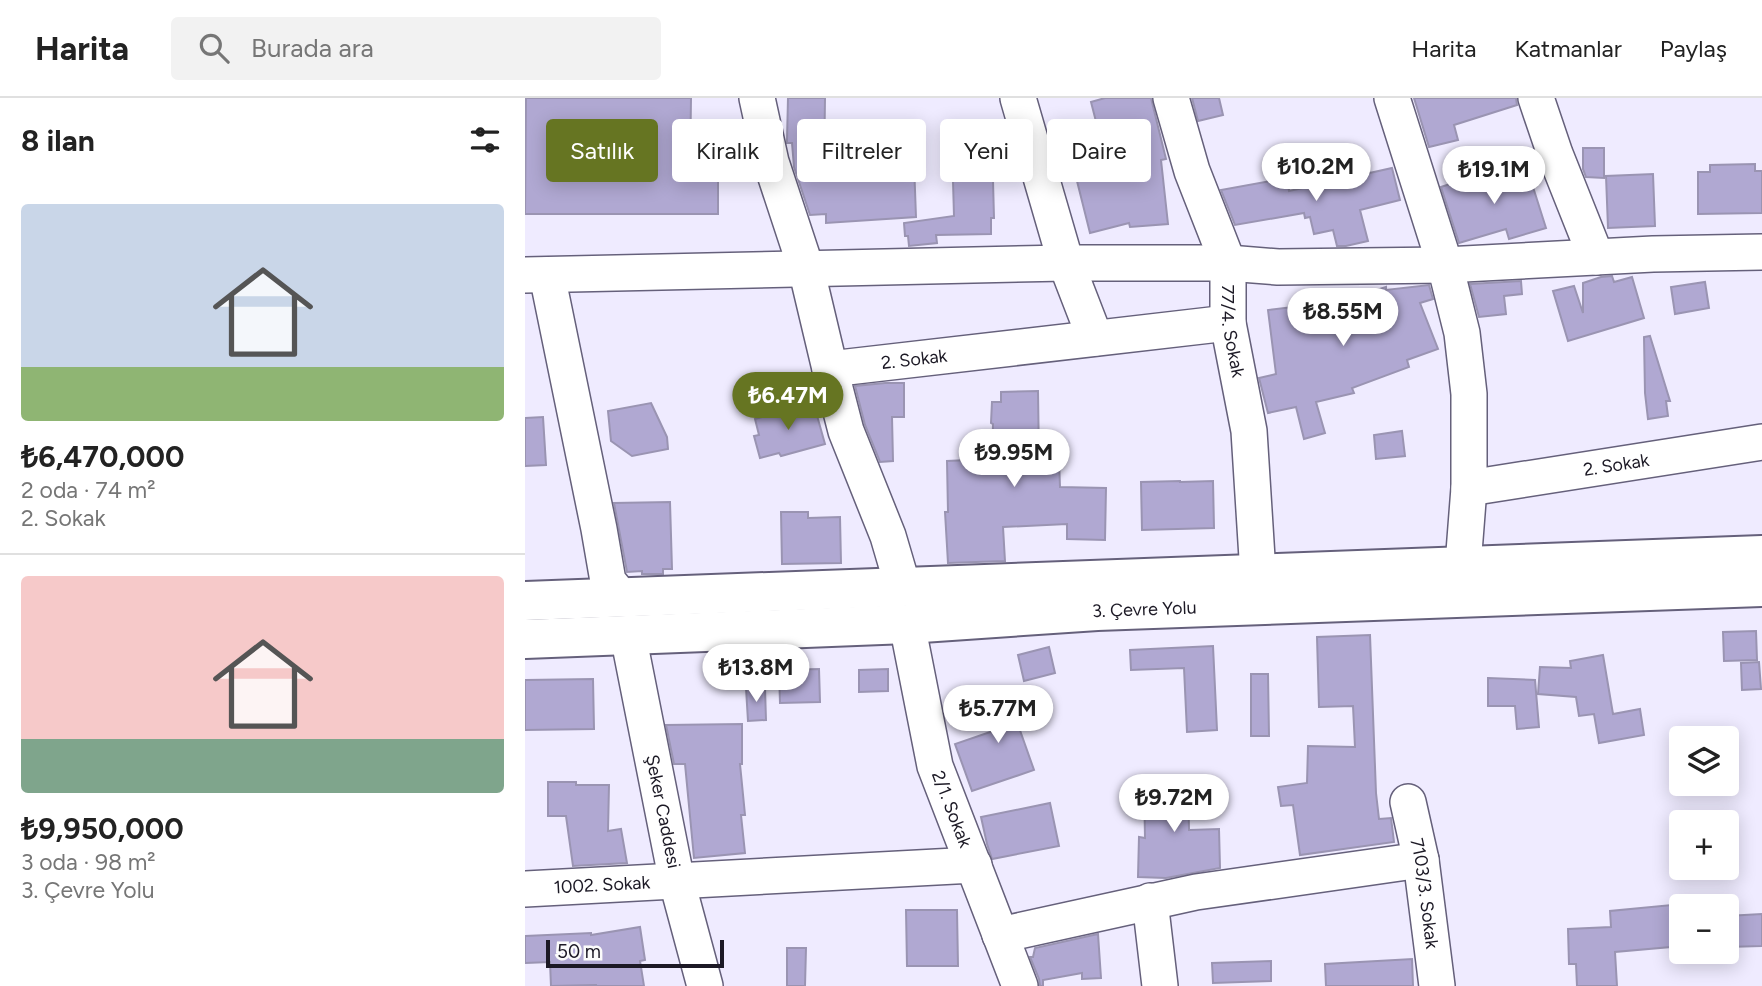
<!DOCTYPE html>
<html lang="tr">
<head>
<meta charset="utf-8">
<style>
  :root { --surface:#fff; --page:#f2f2f2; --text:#222; --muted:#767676; --line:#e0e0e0; --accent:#667522 }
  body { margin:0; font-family:Figtree,sans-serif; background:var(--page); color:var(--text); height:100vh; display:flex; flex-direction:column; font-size:26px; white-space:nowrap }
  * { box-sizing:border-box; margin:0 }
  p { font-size:23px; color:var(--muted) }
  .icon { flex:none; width:38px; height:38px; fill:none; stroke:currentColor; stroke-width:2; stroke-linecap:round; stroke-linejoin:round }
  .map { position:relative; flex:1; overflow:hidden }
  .details { display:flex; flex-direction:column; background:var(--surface); width:525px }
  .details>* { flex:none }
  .hud { position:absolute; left:21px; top:21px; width:665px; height:63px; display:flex; gap:14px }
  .tools { position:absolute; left:1144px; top:628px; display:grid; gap:14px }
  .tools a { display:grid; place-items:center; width:70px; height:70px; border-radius:7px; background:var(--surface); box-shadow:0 4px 18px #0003; font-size:35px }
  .scale { position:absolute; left:21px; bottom:18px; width:178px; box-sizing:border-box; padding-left:7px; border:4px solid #1c1925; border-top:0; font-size:19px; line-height:24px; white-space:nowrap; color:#1c1925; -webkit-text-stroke:5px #fbfbfb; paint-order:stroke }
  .price { position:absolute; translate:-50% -60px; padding:0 16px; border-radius:24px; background:#fff; color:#222; font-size:23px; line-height:46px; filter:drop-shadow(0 2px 4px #0008) }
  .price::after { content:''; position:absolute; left:50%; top:42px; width:21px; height:16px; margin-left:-10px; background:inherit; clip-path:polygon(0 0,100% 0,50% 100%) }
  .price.active { background:var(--accent); color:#fff }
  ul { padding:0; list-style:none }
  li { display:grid; align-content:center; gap:14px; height:371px; padding:0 21px }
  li+li { border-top:2px solid var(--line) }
  li span { display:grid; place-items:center; height:217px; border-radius:7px; color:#555 }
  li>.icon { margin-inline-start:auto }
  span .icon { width:126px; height:126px; fill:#fffc; stroke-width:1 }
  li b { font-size:30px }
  h2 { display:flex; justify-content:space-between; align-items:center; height:84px; padding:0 21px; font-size:30px }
  .tag { padding:0 24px; border-radius:7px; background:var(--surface); box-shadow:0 4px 18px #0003; font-size:24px; line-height:63px }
  .tag.active { background:var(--accent); color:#fff }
  header { display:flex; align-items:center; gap:42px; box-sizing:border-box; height:98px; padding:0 35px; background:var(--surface); border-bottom:2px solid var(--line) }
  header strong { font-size:33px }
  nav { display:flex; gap:38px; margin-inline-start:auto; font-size:24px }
  .search { width:490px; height:63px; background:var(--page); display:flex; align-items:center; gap:18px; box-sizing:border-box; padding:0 24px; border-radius:7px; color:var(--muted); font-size:26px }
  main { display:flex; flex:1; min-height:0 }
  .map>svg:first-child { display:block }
</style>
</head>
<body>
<header>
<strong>Harita</strong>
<div class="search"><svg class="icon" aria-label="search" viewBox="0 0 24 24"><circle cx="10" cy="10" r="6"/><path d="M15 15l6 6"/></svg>Burada ara</div>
<nav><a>Harita</a><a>Katmanlar</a><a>Paylaş</a></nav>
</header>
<main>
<section class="details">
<h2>8 ilan<svg class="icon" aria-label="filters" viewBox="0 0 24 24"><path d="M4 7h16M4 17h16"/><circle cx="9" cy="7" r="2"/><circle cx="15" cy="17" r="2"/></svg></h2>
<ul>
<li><span style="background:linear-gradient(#c9d6e8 75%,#8fb573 0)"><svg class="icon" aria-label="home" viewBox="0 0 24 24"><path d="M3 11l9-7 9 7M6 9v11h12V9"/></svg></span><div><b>₺6,470,000</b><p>2 oda · 74 m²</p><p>2. Sokak</p></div></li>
<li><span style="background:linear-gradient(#f6c9c9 75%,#7fa58c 0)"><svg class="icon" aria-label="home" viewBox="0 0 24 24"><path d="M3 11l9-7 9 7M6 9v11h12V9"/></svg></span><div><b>₺9,950,000</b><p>3 oda · 98 m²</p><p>3. Çevre Yolu</p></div></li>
</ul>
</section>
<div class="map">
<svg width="1237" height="888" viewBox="0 0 1237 888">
  <rect width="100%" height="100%" fill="#efebff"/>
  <!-- building -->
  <g fill="#b0a8d2" stroke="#9a94b2" stroke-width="2">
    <path d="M1 0H166L165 70H193V116H0Z"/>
    <path d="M263 0H300L299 73 348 70V66L389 65 391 119 301 125V116L285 117 269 69 267 45H262V42Z"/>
    <path d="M580 0H626L641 61 636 62 643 126 605 129 604 125 565 135 550 75 542 78 535 56 576 43 566 4Z"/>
    <path d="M667 0H694L698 17 673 23Z"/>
    <path d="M889 0H991L992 7 929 27 933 42 904 49Z"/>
    <path d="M1058 50H1079V80L1061 79 1058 71Z"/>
    <path d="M1230 66V73H1237V115L1173 116V74H1185V67Z"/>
    <path d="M867 70 875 102 835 112 843 143 821 148H812L808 132 789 136 785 119 780 120 779 115 710 127 696 92 762 80 764 93Z"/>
    <path d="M1002 70 1021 130 984 141 981 131 934 145 916 89 956 76 958 84Z"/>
    <path d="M1128 76 1130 128 1083 130 1081 78Z"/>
    <path d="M428 83H468L469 120H466V136L411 137 412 145 384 148 383 138H380L379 125 429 118Z"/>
    <path d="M1087 178 1089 184 1107 179 1119 220 1043 243 1028 193 1049 188 1058 215V185L1076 179Z"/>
    <path d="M996 183 997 196 979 198 981 216 954 219 945 186Z"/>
    <path d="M1180 184 1184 210 1150 216 1146 189Z"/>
    <path d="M904 187 908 201 895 205 913 251 882 262 884 269 827 290 829 295 791 304 800 335 779 341 771 309 743 315 734 280 751 276 743 212 819 203 817 200 835 192 837 197 861 189V192Z"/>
    <path d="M1125 238 1145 303H1141L1143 318 1123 321 1120 295 1119 239Z"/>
    <path d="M360 285H379V319H367L368 363 355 364 340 327 330 288Z"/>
    <path d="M513 293 514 363 534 361 535 389 581 390 580 442 542 441V426L478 429 480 463 423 465 420 414H423L422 363 467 361 468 326 466 325 467 304H476V294Z"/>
    <path d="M126 305 142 339 143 351 107 358 86 343 83 313Z"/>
    <path d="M281 307 283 317 291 314 300 346 256 358 254 355 235 360 229 338 234 337 230 321Z"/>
    <path d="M18 319 21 367 0 368V320Z"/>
    <path d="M877 333 880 358 851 361 849 337Z"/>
    <path d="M655 383V384L688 383 689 430 617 432 616 384Z"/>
    <path d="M145 404 147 471H138V476H117V473L102 474 89 405Z"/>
    <path d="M256 414H283V420L315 419 316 465 257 466Z"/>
    <path d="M1231 533 1232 562 1199 563 1198 534Z"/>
    <path d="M845 537 851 695 854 721 866 720 869 744 775 757 768 707 756 708 753 689 782 685 783 648 830 649 828 608 794 609 792 539Z"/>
    <path d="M688 548 692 632 662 634 659 570 606 572 605 552Z"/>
    <path d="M524 549 530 575 499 583 493 557Z"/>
    <path d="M1078 557 1088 616 1115 611 1119 637 1074 645 1069 616 1054 618 1051 599 1013 596 1015 569 1046 570 1045 563Z"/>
    <path d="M1234 564 1236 591 1217 592 1216 565Z"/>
    <path d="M294 571 295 604 255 605 254 572Z"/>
    <path d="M363 571V593L334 594V572Z"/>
    <path d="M726 576H743L744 638H726Z"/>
    <path d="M963 580 1010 582 1014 629 992 631 990 608H963Z"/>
    <path d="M68 581 69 631 0 632V582Z"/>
    <path d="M221 590H240L241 622 223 623Z"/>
    <path d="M501 593 507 617 491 621 509 672 447 693 430 646 471 632 463 603Z"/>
    <path d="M217 626V666H215L220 717H216L220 755 169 760 160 666H149L141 627Z"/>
    <path d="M663 681 664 732 694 731 695 770 641 780 613 779 614 739 620 740 619 683Z"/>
    <path d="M23 684H51V687H84L83 733 96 731 102 765 48 768 41 718H23Z"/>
    <path d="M525 705 534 748 467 761 462 746 456 719Z"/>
    <path d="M1157 806V848L1090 854 1092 888H1052L1051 866H1044L1043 831 1086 829 1085 813Z"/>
    <path d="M381 812H432L433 868H382Z"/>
    <path d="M1237 816V848L1202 849V818Z"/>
    <path d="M115 829 120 862 115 863 119 888H71V887L26 888 25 864 0 865V838L66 835V837Z"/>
    <path d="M573 836 576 880 557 881V875L518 882V888H515L514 881 505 859H508L510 850Z"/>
    <path d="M262 850H281L280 888H262Z"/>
    <path d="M887 861 888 888H801L800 866Z"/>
    <path d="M746 863V883L688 885 687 865Z"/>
  </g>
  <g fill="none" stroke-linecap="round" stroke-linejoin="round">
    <defs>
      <g id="minor">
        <path d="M232 0 246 64 281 170 305 271"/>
        <path d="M493 0 541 165 570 240"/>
        <path id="s1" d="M646 0 667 73 703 165V225L724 333 733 476"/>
        <path d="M867 0 920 167 937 235 944 296V390L938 467"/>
        <path d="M1011 0 1030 56 1071 159"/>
        <path d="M0 177 541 165H703L753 169 920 167 1128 156 1237 154"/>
        <path d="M22 177 74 431 83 483 96 499"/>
        <path id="s2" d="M944 390 1237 344"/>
        <path id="s3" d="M378 489 363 438 321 333 305 271 703 225"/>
        <path id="s4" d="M382 526 410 668 495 888"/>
        <path id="s5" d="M103 537 152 784 180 888"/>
        <path id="s6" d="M883 704 896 762 912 888"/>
        <path id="s7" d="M0 791 449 767"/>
        <path d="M625 803 635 888"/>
        <path d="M475 837 671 794 896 762"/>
      </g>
      <g id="major">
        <path d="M0 503 1237 457"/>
        <path id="s8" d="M0 541 382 526 572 513 1237 489"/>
      </g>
    </defs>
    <!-- minor casing -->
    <use href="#minor" stroke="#65607b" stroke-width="38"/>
    <!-- major casing -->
    <use href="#major" stroke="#65607b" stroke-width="42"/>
    <!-- minor -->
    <use href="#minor" stroke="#fff" stroke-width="35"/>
    <!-- major -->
    <use href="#major" stroke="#fff" stroke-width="38"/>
  </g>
  <g text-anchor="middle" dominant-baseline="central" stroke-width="6" stroke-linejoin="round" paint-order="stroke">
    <!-- street labels -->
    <g font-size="18" fill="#1c1925" stroke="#fbfbfb">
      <text stroke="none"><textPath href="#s1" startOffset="243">77/4. Sokak</textPath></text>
      <text stroke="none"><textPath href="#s3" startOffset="315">2. Sokak</textPath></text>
      <text stroke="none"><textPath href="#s2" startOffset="149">2. Sokak</textPath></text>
      <text stroke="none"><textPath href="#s8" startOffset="620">3. Çevre Yolu</textPath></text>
      <text stroke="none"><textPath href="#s4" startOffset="191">2/1. Sokak</textPath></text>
      <text stroke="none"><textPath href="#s5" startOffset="180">Şeker Caddesi</textPath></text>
      <text stroke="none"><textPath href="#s7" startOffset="77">1002. Sokak</textPath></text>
      <text stroke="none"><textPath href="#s6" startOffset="93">7103/3. Sokak</textPath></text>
    </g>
  </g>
</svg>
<div class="tools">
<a><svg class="icon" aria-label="layers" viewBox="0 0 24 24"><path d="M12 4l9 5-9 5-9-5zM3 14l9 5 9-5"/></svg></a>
<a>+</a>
<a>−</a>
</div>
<div class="scale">50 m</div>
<b class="price" style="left:791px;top:105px">₺10.2M</b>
<b class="price" style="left:969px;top:108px">₺19.1M</b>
<b class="price" style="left:818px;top:250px">₺8.55M</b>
<b class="price active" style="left:263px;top:334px">₺6.47M</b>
<b class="price" style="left:489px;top:391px">₺9.95M</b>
<b class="price" style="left:231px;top:606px">₺13.8M</b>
<b class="price" style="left:473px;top:647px">₺5.77M</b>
<b class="price" style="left:649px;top:736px">₺9.72M</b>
<div class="hud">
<a class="tag active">Satılık</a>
<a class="tag">Kiralık</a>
<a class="tag">Filtreler</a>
<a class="tag">Yeni</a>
<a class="tag">Daire</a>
</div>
</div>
</main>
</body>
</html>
